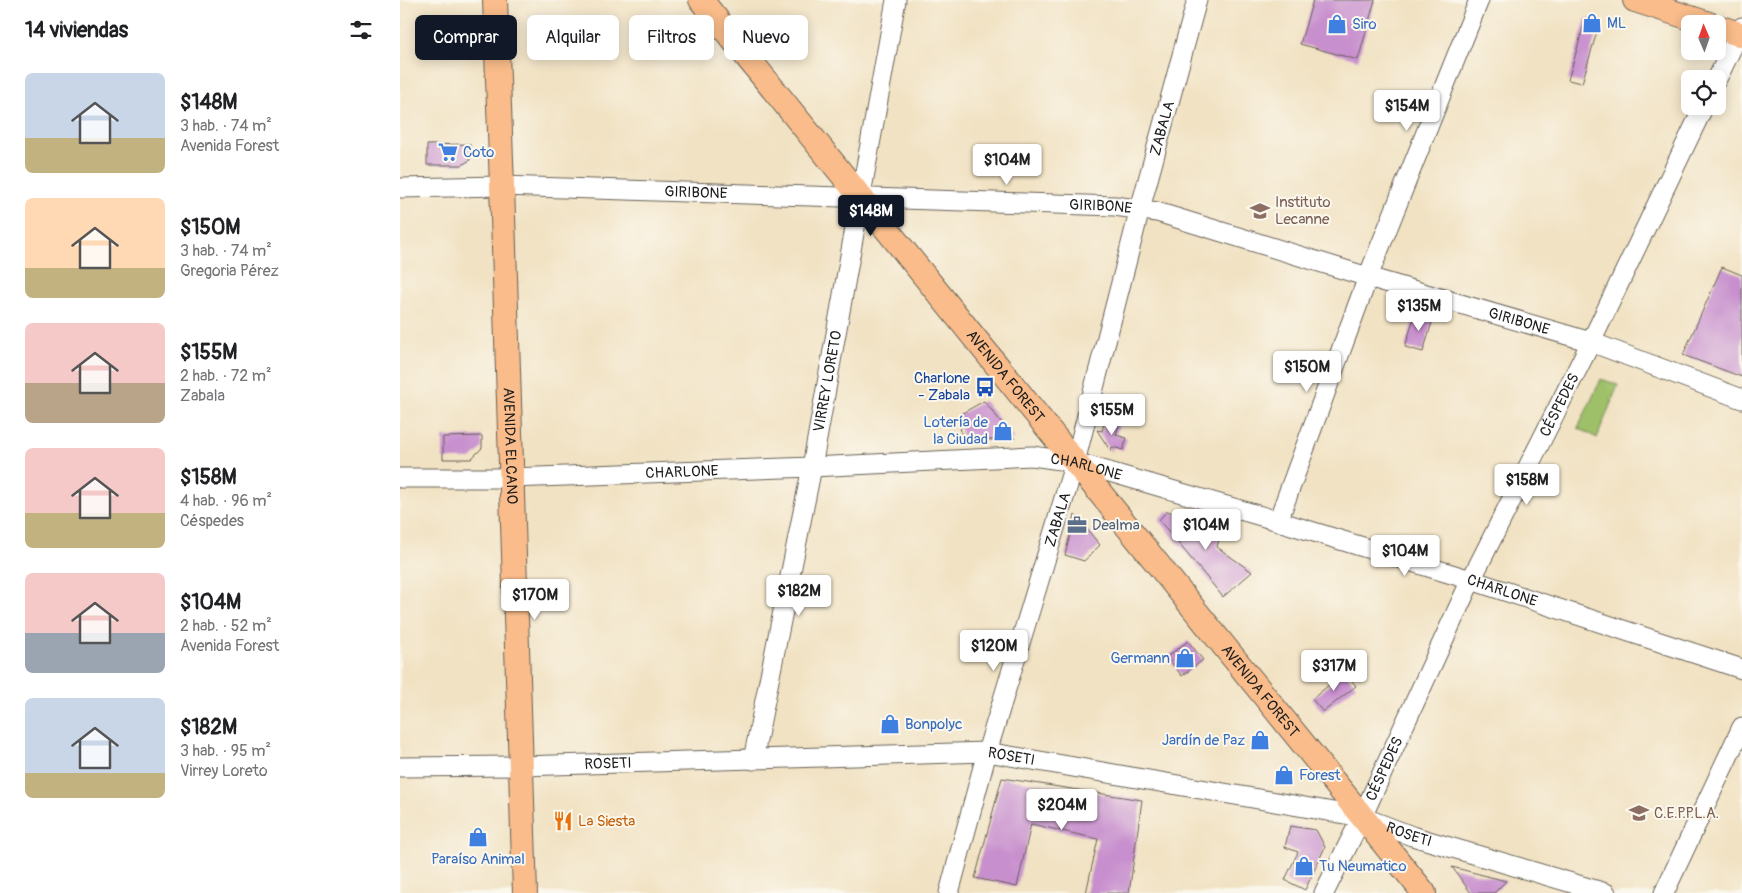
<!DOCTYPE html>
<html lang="es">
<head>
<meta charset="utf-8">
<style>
  :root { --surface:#fff; --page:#f2f2f2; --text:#202124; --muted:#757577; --accent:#111827 }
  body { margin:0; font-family:Pangolin,sans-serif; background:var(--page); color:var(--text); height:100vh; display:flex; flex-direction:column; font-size:19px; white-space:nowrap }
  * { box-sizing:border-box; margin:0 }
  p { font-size:16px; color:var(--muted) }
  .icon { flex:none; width:28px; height:28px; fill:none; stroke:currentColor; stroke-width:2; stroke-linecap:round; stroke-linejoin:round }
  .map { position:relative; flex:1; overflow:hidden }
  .details { display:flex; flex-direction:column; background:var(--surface); width:400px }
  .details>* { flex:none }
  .guide { position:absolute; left:15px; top:15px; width:475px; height:45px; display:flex; gap:10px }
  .needle { width:32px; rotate:358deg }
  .buttons { position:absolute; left:1281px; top:15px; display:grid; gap:10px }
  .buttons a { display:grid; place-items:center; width:45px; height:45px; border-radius:8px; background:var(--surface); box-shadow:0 2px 12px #0003; font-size:25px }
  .price { position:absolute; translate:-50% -42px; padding:0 11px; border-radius:5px; background:#fff; color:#222; font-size:16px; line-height:32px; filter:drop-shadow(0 1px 2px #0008) }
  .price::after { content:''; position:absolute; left:50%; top:30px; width:15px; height:11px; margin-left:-8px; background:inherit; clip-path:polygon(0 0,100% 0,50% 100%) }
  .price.selected { background:var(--accent); color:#fff }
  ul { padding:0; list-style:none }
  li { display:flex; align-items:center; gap:15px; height:125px; padding:0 25px }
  li span { display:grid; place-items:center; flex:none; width:140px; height:100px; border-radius:8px; color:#555 }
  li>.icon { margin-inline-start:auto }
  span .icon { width:60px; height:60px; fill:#fffc; stroke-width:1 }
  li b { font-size:21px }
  h2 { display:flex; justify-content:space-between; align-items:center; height:60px; padding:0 25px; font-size:21px }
  .pill { padding:0 18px; border-radius:8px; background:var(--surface); box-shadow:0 2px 12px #0003; font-size:18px; line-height:45px }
  .pill.selected { background:var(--accent); color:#fff }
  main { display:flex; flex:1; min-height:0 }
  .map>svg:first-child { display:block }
</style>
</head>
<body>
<main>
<section class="details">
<h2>14 viviendas<svg class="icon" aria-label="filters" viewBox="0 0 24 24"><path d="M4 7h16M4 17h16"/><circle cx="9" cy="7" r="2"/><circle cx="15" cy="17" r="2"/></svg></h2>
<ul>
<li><span style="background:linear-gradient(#c9d6e8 65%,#c2b280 0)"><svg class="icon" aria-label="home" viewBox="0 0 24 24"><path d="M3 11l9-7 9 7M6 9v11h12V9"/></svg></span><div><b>$148M</b><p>3 hab. · 74 m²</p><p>Avenida Forest</p></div></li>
<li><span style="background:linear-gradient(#ffd9b3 70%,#c2b280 0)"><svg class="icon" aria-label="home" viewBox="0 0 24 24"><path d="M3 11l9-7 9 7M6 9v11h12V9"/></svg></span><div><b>$150M</b><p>3 hab. · 74 m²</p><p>Gregoria Pérez</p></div></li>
<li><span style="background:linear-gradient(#f6c9c9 60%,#b9a48a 0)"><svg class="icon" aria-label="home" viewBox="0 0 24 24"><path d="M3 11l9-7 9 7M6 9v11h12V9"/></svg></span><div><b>$155M</b><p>2 hab. · 72 m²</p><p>Zabala</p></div></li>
<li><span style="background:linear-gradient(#f6c9c9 65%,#c2b280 0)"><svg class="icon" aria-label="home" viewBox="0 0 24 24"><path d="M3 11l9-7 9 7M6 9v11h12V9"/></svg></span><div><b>$158M</b><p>4 hab. · 96 m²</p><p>Céspedes</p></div></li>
<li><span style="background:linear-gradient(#f6c9c9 60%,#9aa5b1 0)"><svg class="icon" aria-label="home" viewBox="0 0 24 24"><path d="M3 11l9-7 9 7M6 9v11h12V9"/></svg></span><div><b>$104M</b><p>2 hab. · 52 m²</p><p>Avenida Forest</p></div></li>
<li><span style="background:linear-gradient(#c9d6e8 75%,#c2b280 0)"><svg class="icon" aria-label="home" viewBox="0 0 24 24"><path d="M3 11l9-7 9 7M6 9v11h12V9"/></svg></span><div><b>$182M</b><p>3 hab. · 95 m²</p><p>Virrey Loreto</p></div></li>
</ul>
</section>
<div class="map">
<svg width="1342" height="893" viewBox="0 0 1342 893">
  <rect width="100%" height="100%" fill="#fbf7ec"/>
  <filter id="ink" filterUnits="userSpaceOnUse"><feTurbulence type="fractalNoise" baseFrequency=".02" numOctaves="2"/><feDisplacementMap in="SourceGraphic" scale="10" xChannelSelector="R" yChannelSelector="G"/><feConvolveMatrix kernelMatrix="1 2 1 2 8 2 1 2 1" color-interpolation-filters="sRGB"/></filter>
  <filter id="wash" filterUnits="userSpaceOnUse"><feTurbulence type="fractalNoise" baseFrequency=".0096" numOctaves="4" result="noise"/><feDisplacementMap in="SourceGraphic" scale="20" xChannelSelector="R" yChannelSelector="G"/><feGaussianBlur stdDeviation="1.12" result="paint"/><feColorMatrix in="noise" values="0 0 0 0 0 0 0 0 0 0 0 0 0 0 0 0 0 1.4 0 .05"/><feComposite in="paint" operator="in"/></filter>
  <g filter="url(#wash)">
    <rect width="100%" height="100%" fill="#f1e2c3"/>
    <!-- green -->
    <path fill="#9ec069" stroke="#5d6e42" d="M1201 379 1218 385 1197 438 1178 428Z"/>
    <g id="blocks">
      <!-- building -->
      <g fill="#c78fce">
        <path d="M913 0H975L958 60 900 44Z"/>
        <path d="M1186 18 1200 21 1182 83 1168 80Z"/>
        <path d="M70 144V160L62 165H27V145Z"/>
        <path d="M1322 267 1342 275V377L1283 355Z"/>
        <path d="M1016 311 1034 316 1023 352 1005 347Z"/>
        <path d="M584 401 615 439 562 441 559 415Z"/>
        <path d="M705 421 719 425 716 435 727 438 723 450 712 447 711 452 697 430 702 431Z"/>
        <path d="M82 436V448L71 459H43V437Z"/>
        <path d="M767 511 822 528 817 547 852 572 823 597 759 520Z"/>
        <path d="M675 515 700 545 684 561 665 555Z"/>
        <path d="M788 641 803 660 782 676 767 657Z"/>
        <path d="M945 672 956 686 923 712 912 699Z"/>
        <path d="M602 778 742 800 729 893H686L698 839 631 824 617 887 575 878Z"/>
        <path d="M890 826 916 830 925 847 905 890 885 880 898 852 885 847Z"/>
        <path d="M1052 867 1106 881 1094 893H1071Z"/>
      </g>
    </g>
  </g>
  <g filter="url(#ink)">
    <use href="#blocks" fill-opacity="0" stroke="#676156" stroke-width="1"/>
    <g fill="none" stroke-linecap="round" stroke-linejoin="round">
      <defs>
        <g id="minor">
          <path d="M1317 79 1342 27"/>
          <path id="s1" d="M0 188 102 186 715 206 757 212 968 277 1191 342 1342 399"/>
          <path id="s2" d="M0 478H111L412 467 632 456 675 462 878 521 1071 580 1342 669"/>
          <path d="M878 521 968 277 1079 0"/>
          <path id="s3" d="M353 760 412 467 496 0"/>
          <path id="s4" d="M0 767 121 766 587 752 962 817 1012 836 1206 893"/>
          <path id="s5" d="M549 893 587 752 675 462 740 209 797 0"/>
          <path id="s6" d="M924 893 962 817 1071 580 1191 342 1304 106"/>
          <path d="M1264 893 1342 727"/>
        </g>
        <g id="major">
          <path id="s7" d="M95 0 102 186 125 893"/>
          <path id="s8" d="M301 0 1024 893"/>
          <path d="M1235 0 1309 24"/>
          <path d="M1318 27 1342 35"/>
        </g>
      </defs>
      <!-- minor casing -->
      <use href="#minor" stroke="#676156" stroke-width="21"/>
      <!-- major casing -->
      <use href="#major" stroke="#676156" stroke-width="26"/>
      <!-- minor -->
      <use href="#minor" stroke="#fff" stroke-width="19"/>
      <!-- major -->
      <use href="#major" stroke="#f9bc8a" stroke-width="24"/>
    </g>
  </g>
  <!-- icons -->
  <defs>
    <symbol id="shop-bare" viewBox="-9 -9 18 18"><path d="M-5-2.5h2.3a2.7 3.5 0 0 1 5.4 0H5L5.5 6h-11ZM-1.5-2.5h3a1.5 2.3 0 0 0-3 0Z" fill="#3f7fe0" stroke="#fbf7ec" stroke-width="2.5" paint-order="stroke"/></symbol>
    <symbol id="supermarket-bare" viewBox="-9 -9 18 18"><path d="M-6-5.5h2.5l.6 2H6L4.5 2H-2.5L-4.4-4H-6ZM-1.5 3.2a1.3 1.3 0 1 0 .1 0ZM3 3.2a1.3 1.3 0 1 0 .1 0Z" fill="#3f7fe0" stroke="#fbf7ec" stroke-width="2.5" paint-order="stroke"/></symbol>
    <symbol id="school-bare" viewBox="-9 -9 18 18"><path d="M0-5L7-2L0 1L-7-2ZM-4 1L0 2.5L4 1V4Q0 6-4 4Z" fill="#8d6e63" stroke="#fbf7ec" stroke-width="2.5" paint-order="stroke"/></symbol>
    <symbol id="bus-bare" viewBox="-9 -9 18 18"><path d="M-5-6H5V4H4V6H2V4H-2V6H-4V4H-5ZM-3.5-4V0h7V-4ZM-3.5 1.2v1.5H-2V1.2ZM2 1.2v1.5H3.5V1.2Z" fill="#1a4fb4" stroke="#fbf7ec" stroke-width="2.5" paint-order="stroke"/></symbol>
    <symbol id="office-bare" viewBox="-9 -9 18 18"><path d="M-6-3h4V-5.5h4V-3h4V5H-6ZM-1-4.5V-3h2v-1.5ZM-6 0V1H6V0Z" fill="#5c6f8a" stroke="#fbf7ec" stroke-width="2.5" paint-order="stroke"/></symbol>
    <symbol id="restaurant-bare" viewBox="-9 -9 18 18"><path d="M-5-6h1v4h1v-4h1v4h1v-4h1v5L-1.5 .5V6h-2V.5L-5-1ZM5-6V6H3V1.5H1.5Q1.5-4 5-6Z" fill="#e8710a" stroke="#fbf7ec" stroke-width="2.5" paint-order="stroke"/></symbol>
  </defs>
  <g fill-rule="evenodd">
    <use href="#shop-bare" x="1178" y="9" width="28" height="28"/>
    <use href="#shop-bare" x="923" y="10" width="28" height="28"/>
    <use href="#supermarket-bare" x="34" y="138" width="28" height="28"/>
    <use href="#school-bare" x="846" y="197" width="28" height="28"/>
    <use href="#bus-bare" x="571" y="373" width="28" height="28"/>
    <use href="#shop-bare" x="589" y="417" width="28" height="28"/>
    <use href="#office-bare" x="663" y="511" width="28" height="28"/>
    <use href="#shop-bare" x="771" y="644" width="28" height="28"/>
    <use href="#shop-bare" x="476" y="710" width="28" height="28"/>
    <use href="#shop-bare" x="846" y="726" width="28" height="28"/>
    <use href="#shop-bare" x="870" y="761" width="28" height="28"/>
    <use href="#school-bare" x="1225" y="799" width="28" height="28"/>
    <use href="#restaurant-bare" x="149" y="807" width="28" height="28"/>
    <use href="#shop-bare" x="64" y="823" width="28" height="28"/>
    <use href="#shop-bare" x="890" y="852" width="28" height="28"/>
  </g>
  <g text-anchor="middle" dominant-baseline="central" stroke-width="4" stroke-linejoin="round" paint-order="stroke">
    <!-- shop labels -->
    <g font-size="15" fill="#366cbe" stroke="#fbf7ec" text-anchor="start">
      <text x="1207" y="23">ML</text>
      <text x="952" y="24">Siro</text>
      <text x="63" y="152">Coto</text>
      <text x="588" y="422" text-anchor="end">Lotería de<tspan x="588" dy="17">la Ciudad</tspan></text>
      <text x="770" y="658" text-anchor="end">Germann</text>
      <text x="505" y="724">Bonpolyc</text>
      <text x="845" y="740" text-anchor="end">Jardín de Paz</text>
      <text x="899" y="775">Forest</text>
      <text x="78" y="859" text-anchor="middle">Paraíso Animal</text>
      <text x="919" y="866">Tu Neumatico</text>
    </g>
    <!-- street labels -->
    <g font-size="15" fill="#1c1c1c" stroke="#fbf7ec">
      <text stroke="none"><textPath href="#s5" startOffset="794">ZABALA</textPath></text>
      <text stroke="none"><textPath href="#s1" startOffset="296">GIRIBONE</textPath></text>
      <text stroke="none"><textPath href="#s1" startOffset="701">GIRIBONE</textPath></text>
      <text stroke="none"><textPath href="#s1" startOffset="1136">GIRIBONE</textPath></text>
      <text stroke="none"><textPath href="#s8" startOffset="484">AVENIDA FOREST</textPath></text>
      <text stroke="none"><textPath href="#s3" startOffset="386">VIRREY LORETO</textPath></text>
      <text stroke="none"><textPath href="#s6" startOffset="542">CÉSPEDES</textPath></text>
      <text stroke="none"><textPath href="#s7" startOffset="446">AVENIDA ELCANO</textPath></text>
      <text stroke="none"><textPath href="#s2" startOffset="688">CHARLONE</textPath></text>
      <text stroke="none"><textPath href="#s2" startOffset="282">CHARLONE</textPath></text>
      <text stroke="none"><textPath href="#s5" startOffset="389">ZABALA</textPath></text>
      <text stroke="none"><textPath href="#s2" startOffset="1122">CHARLONE</textPath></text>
      <text stroke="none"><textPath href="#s8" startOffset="889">AVENIDA FOREST</textPath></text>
      <text stroke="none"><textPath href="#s4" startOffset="612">ROSETI</textPath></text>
      <text stroke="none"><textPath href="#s4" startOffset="208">ROSETI</textPath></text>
      <text stroke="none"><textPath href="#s6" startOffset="138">CÉSPEDES</textPath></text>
      <text stroke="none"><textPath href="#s4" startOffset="1018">ROSETI</textPath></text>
    </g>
    <!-- education labels -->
    <g font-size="15" fill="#785e54" stroke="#fbf7ec" text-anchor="start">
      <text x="875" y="202">Instituto<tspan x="875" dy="17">Lecanne</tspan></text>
      <text x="1254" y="813">C.E.P.P.L.A.</text>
    </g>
    <!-- transit labels -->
    <g font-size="15" fill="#164399" stroke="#fbf7ec" text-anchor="end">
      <text x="570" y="378">Charlone<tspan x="570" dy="17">- Zabala</tspan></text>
    </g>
    <!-- service labels -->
    <g font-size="15" fill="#4e5e75" stroke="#fbf7ec" text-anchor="start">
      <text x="692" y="525">Dealma</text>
    </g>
    <!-- food labels -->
    <g font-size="15" fill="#c56008" stroke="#fbf7ec" text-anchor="start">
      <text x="178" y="821">La Siesta</text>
    </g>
  </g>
</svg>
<div class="buttons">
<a><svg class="needle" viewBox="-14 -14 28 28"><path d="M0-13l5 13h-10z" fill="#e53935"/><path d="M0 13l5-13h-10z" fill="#757577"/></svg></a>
<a><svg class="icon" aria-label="locate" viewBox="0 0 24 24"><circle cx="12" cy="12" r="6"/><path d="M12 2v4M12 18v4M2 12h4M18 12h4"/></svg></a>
</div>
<b class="price" style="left:1007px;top:132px">$154M</b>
<b class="price" style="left:607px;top:186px">$104M</b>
<b class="price selected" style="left:471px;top:237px">$148M</b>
<b class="price" style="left:1019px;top:332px">$135M</b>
<b class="price" style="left:907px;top:393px">$150M</b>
<b class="price" style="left:712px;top:436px">$155M</b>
<b class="price" style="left:1127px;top:506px">$158M</b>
<b class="price" style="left:806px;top:551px">$104M</b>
<b class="price" style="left:1005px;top:577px">$104M</b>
<b class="price" style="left:399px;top:617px">$182M</b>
<b class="price" style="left:135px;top:621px">$170M</b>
<b class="price" style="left:594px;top:672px">$120M</b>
<b class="price" style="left:934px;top:692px">$317M</b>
<b class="price" style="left:662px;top:831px">$204M</b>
<div class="guide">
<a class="pill selected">Comprar</a>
<a class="pill">Alquilar</a>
<a class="pill">Filtros</a>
<a class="pill">Nuevo</a>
</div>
</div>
</main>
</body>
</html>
